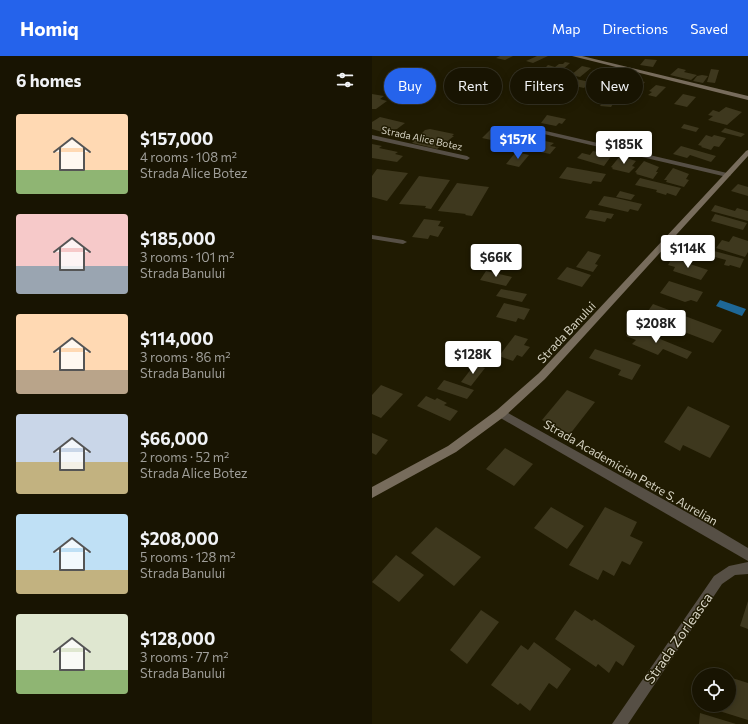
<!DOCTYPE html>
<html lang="en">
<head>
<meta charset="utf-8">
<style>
  :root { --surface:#181402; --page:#252111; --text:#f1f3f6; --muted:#9f9e99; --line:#363324; --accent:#2563eb }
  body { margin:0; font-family:Commissioner,sans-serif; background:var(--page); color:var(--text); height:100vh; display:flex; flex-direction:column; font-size:15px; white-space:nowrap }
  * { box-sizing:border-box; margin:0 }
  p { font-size:13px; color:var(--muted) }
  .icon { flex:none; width:22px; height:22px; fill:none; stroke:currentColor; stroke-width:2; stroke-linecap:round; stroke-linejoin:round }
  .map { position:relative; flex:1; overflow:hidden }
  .details { display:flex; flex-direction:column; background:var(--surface); width:372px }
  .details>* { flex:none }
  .top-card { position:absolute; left:12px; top:12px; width:304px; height:36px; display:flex; gap:8px }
  .controls { position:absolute; left:320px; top:612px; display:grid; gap:8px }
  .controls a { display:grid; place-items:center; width:44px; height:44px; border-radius:50%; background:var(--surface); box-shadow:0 2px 10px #0003,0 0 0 1px var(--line); font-size:20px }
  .price { position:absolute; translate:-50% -34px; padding:0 9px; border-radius:4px; background:#fff; color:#222; font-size:13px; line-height:26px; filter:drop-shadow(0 1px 2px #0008) }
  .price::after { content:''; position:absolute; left:50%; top:24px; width:12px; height:9px; margin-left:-6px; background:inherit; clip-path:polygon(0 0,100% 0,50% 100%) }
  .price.current { background:var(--accent); color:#fff }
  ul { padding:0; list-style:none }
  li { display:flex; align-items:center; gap:12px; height:100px; padding:0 16px }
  li span { display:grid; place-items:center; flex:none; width:112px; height:80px; border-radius:4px; color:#555 }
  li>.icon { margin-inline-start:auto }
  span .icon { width:48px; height:48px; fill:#fffc; stroke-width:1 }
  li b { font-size:17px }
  h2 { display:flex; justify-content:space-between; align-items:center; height:48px; padding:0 16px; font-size:17px }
  .tag { padding:0 14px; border-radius:18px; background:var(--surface); box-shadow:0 2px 10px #0003,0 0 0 1px var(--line); font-size:14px; line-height:36px }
  .tag.current { background:var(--accent); color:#fff }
  header { display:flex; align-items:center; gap:24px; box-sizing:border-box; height:56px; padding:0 20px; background:var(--accent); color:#fff }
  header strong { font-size:19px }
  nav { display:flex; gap:22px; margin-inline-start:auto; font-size:14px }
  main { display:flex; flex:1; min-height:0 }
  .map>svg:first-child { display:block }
</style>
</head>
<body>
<header>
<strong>Homiq</strong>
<nav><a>Map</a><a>Directions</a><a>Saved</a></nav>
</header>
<main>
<section class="details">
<h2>6 homes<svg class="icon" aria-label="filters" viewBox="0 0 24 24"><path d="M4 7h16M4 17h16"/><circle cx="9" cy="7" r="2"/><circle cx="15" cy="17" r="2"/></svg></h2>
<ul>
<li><span style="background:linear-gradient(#ffd9b3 70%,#8fb573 0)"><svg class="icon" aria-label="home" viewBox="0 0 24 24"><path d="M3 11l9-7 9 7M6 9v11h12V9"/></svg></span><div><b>$157,000</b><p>4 rooms · 108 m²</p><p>Strada Alice Botez</p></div></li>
<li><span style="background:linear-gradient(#f6c9c9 65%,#9aa5b1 0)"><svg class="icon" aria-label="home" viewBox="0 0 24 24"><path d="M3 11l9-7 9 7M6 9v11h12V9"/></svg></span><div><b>$185,000</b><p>3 rooms · 101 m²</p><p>Strada Banului</p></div></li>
<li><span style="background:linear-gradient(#ffd9b3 70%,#b9a48a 0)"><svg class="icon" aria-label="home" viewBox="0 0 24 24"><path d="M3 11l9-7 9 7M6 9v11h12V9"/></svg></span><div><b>$114,000</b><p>3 rooms · 86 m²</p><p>Strada Banului</p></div></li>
<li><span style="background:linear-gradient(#c9d6e8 60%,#c2b280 0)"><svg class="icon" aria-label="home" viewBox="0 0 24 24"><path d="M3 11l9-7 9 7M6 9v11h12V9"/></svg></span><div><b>$66,000</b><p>2 rooms · 52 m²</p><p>Strada Alice Botez</p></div></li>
<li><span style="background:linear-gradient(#bfe0f5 70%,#c2b280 0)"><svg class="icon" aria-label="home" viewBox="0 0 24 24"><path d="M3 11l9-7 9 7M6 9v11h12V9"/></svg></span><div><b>$208,000</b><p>5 rooms · 128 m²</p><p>Strada Banului</p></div></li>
<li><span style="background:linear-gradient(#dfe7d0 70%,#8fb573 0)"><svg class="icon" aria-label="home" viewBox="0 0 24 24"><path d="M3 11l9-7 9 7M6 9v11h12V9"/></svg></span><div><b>$128,000</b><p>3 rooms · 77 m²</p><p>Strada Banului</p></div></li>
</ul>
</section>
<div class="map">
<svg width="376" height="668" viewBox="0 0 376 668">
  <rect width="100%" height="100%" fill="#201b02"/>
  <!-- water -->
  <path fill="#1e6796" d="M348 244 374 253 370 260 344 250Z"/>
  <!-- building -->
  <g fill="#3e381e">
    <path d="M128 0H141L133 4 124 2Z"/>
    <path d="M165 0H176L161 7 154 5Z"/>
    <path d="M273 3 285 4 281 11 268 9Z"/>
    <path d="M193 6 198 7 189 15 173 12 176 9 183 11 187 8H191Z"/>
    <path d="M210 10 219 12 208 21 199 19Z"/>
    <path d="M306 12 314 14 312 16 325 19 319 24 298 19Z"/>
    <path d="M339 13 347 14 343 27 335 26Z"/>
    <path d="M229 15 240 17 233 24 222 23Z"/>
    <path d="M330 19 336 20 331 27 321 25 325 20Z"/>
    <path d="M204 23 218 26 212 32 198 29Z"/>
    <path d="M263 24 273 26 261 39 252 37Z"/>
    <path d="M284 29 294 31 284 41 276 39 280 36 277 35Z"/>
    <path d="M0 38 12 40 8 43 15 45 4 53H0Z"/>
    <path d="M237 38 247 39 239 51 228 50Z"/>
    <path d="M311 38 324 41 315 51 302 48Z"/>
    <path d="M354 51 370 56 355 69 336 64 341 60 336 59 341 54 347 56Z"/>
    <path d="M175 59 194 63 190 68 187 67 184 70 169 67Z"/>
    <path d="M8 61 33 67 25 73 10 76 0 73V66Z"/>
    <path d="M312 68 327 72 324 76 309 72Z"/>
    <path d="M120 72 138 76 134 80 139 81 133 87 110 82Z"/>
    <path d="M353 72 373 78 369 81 349 76Z"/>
    <path d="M58 73 82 78 80 80H82L65 93 40 87 53 74Z"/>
    <path d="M334 79 340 81 342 79 354 82 347 91 342 90 339 94 329 91 330 90 326 89Z"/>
    <path d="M257 80 278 85 271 93 250 87Z"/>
    <path d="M164 83 182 87 178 90 184 91 178 98 154 93Z"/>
    <path d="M0 88 10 90 7 92 26 96 23 98 31 100 25 106 0 102Z"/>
    <path d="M309 90 344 100 339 106 318 99 315 102 301 98Z"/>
    <path d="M221 95 240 99 232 110 205 102 210 97 218 99Z"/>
    <path d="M144 96 157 99 147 111 134 108Z"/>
    <path d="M248 100 264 105 260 110 263 111 257 117 240 113 241 112 239 111Z"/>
    <path d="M272 105 287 111 284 116H286L281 123 264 118 265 117 263 116Z"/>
    <path d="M195 111 234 118 229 126 221 125 219 128 187 122Z"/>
    <path d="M301 112 317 118 314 123 317 124 312 131 294 126 295 124H292Z"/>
    <path d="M5 113 36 117 15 145 0 141V120Z"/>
    <path d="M47 120 78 124 59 153 53 152 54 150 27 148Z"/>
    <path d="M268 122 309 132 304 140 295 137 294 139 284 136 285 134 263 129Z"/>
    <path d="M85 127 117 131 100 160 93 159 94 158 66 155Z"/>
    <path d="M366 128 376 131V140L359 135Z"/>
    <path d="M248 135 263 139 259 144 244 141Z"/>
    <path d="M232 140 244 142 270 148 266 155 258 153 256 156 226 149Z"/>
    <path d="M343 149 363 155 365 152 376 155V165L339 155Z"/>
    <path d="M218 154 242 158 239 163 235 162 233 166 213 162Z"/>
    <path d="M343 158 375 167 371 174 339 165Z"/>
    <path d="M52 163 69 165 66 170 72 171 66 181 58 179 56 183 40 181Z"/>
    <path d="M361 180 376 185V196L373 201 344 192 350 184 357 186Z"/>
    <path d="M216 195 229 199 223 208 226 209 221 216 204 211Z"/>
    <path d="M342 195 372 203 368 212 358 209 357 210 352 209 354 204 339 200Z"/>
    <path d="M300 202 336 214 329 224 301 215 303 211 296 209Z"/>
    <path d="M195 211 219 219 210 231 185 223Z"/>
    <path d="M114 215 140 221 134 230 108 224Z"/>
    <path d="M297 225 331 236 325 246 319 244 313 246 288 237Z"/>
    <path d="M129 233 155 238 150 246 124 240Z"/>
    <path d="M132 247 158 253 152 264 146 262 144 266 124 261Z"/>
    <path d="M281 248 350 274 341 287 281 264 285 258 276 255Z"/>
    <path d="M261 272 320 296 315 303 291 293 286 299 260 288 264 284 254 280Z"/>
    <path d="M143 279 156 283 152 289 158 291 150 301 145 299 141 305 127 300Z"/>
    <path d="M223 293 269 309 260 324 246 319 249 314 217 302Z"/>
    <path d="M103 308 113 312 99 330 89 326Z"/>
    <path d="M72 324 102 334 95 343 65 333Z"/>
    <path d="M9 329 31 338 9 362 0 358V339Z"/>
    <path d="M195 334 223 346 198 378 170 364Z"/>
    <path d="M54 340 63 344 65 342 75 347 72 349 86 355 78 365 45 350Z"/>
    <path d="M316 350 358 370 338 402 311 389 308 395 292 386Z"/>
    <path d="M0 377 16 384 4 399 0 397Z"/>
    <path d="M133 392 161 408 142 430 114 413Z"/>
    <path d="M179 451 212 470 195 493 162 472Z"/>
    <path d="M233 451 265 466 258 480 271 486 258 509 250 505 242 520 231 514 226 524 197 509Z"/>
    <path d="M64 471 109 501 82 530 39 497Z"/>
    <path d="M24 499 52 519 27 546 0 526Z"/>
    <path d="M376 545V573L368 570Z"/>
    <path d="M109 554 127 566 95 608 78 594Z"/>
    <path d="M203 554 220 565 222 563 263 590 251 610 244 605 237 617 226 608 224 611 183 583Z"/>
    <path d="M162 586 199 613 185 633 177 627 158 655 148 647 146 649 119 629 149 589 156 594Z"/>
    <path d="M357 621 376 627V664L344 654 345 649H357Z"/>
    <path d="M328 657 364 668H327Z"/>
  </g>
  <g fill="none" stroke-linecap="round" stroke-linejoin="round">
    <!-- street -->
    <g fill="#564f45" fill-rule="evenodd">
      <path d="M161 72 355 117 359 119 355 121 159 75V73Z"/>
      <path d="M0 79 95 100 98 102 95 104 0 83Z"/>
      <path d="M0 179 31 184 35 186 31 188 0 183Z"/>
      <path d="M129 353 334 467 376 492V505L125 360 124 357 125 354Z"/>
      <path d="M376 506V518L363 519 350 528 256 668H240L342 520 357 510Z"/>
    </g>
    <!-- secondary -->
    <g fill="#776c5c" fill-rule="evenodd">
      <path d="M200 0H210L376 40V44Z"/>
      <path d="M376 94V100L173 323 133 360 84 396 0 442V431L76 390 125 354 167 317 374 95Z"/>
    </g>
  </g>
  <g text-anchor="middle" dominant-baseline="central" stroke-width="3" stroke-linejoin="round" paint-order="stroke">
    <!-- far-street labels -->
    <g font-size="10" fill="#d5d2c2" stroke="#201b02">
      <text transform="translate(50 82) rotate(12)">Strada Alice Botez</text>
    </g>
    <!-- street labels -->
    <g font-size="12" fill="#d5d2c2" stroke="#201b02">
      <text transform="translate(194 276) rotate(-47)">Strada Banului</text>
      <text transform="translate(259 416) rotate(30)">Strada Academician Petre S. Aurelian</text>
    </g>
    <!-- near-street labels -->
    <g font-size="14" fill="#d5d2c2" stroke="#201b02">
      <text transform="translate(306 582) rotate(-55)">Strada Zorleasca</text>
    </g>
  </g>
</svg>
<div class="controls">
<a><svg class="icon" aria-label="locate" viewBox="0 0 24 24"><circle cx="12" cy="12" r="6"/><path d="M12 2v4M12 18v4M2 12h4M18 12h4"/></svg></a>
</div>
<b class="price current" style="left:146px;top:104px">$157K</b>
<b class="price" style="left:252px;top:109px">$185K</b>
<b class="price" style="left:316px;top:213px">$114K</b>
<b class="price" style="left:124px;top:222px">$66K</b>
<b class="price" style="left:284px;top:288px">$208K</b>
<b class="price" style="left:101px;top:319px">$128K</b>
<div class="top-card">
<a class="tag current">Buy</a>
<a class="tag">Rent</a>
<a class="tag">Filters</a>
<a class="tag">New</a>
</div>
</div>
</main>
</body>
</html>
